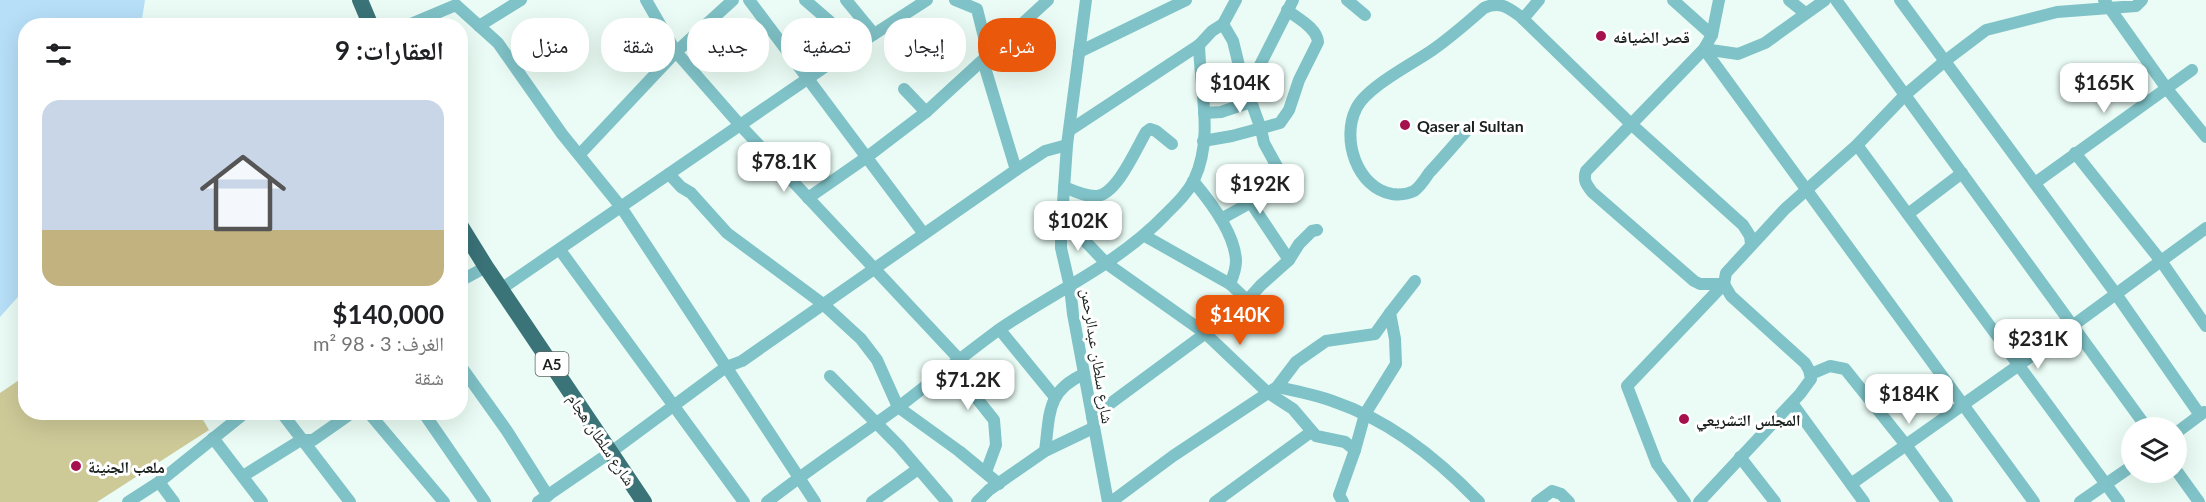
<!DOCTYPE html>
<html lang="ar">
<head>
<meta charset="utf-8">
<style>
  :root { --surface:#fff; --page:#f2f2f2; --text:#202124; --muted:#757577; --accent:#ea580c }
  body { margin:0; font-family:Lato,"Noto Naskh Arabic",sans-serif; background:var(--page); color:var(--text); direction:rtl; height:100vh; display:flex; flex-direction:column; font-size:22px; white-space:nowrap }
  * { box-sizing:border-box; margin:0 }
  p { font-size:20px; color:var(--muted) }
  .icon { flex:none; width:33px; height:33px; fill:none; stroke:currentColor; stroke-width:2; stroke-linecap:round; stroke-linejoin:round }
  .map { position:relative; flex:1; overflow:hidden; direction:ltr }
  .drawer { position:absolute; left:18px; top:18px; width:450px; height:402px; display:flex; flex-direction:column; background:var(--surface); border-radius:24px; box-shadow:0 6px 24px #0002; direction:rtl }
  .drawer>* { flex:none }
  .top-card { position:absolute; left:486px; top:18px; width:570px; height:54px; direction:rtl; display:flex; gap:12px }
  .controls { position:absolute; left:2121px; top:417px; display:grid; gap:12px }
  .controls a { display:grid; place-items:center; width:66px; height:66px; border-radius:50%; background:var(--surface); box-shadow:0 6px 24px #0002; font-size:30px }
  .price { position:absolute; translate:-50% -51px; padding:0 14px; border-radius:12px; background:#fff; color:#222; font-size:20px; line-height:39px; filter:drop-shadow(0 2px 3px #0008) }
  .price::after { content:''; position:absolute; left:50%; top:36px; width:18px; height:14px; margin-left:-9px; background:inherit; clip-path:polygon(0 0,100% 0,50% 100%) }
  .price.current { background:var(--accent); color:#fff }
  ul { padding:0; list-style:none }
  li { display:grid; align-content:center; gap:12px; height:318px; padding:0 24px }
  li span { display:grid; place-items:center; height:186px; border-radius:18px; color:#555 }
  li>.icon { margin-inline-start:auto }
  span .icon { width:108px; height:108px; fill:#fffc; stroke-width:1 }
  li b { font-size:26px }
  h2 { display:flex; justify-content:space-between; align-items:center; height:72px; padding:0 24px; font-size:26px }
  .chip { padding:0 21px; border-radius:24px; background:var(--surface); box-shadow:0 6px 24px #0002; font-size:21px; line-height:54px }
  .chip.current { background:var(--accent); color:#fff }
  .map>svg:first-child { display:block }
</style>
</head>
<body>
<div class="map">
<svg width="2206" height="502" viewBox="0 0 2206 502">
  <rect width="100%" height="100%" fill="#eafcf5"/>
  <!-- green -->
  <path fill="#ceca98" d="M25 376 26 412 199 413 209 430 97 502H0V393Z"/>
  <!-- water -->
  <path fill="#b7dff8" d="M0 0H145L141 25 26 26 25 289 0 317Z"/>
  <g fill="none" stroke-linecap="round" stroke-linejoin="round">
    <!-- minor -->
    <g stroke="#7fc2c7" stroke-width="12">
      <path d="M646 0 676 52 740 125 959 359 958 365 967 386 994 420 996 445 986 472"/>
      <path d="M749 0 924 234"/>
      <path d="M805 0 857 45"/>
      <path d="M846 0 874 34"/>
      <path d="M955 0 977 9 988 53"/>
      <path d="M1086 0 1067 145 1061 232V248L1070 287 1073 314 1108 502"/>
      <path d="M1347 0 1365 15"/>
      <path d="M1673 0 1712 35 1704 49 2034 502"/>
      <path d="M1789 0 1805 13"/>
      <path d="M1836 0 2147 428"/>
      <path d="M1900 0 2116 294 2200 415"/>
      <path d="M2104 0 2167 89 2206 137"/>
      <path d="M1523 19 1539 0"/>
      <path d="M406 26 456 5 498 43 562 134 621 207 815 502"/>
      <path d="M479 26 521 0"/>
      <path d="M1712 35 1719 0"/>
      <path d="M1079 52 1186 0"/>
      <path d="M983 61 1016 170"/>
      <path d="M904 89 926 112"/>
      <path d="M1247 89 1250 85 1293 0"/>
      <path d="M1204 113 1221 112 1251 102"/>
      <path d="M1468 129C1455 144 1442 159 1429 173 1425 179 1420 187 1414 191 1408 194 1399 195 1392 194 1357 188 1341 139 1356 109 1365 88 1412 64 1431 51 1450 38 1467 23 1484 8 1499 1 1507 7 1520 16L1631 124 1743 225 1750 236 1751 244"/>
      <path d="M1070 130 1199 45 1212 31 1223 24 1236 0"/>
      <path d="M1203 141 1232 136 1280 123 1289 110 1299 80 1318 42C1317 28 1297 18 1287 10"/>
      <path d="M1857 145 2119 502"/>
      <path d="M2075 153 2161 261 2206 326"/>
      <path d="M580 154 676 52 733 0"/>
      <path d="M669 174 681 187 691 193 727 233 823 304 861 339 877 360 898 407 959 451 999 484"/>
      <path d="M1193 181C1210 201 1235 233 1236 261 1236 269 1233 277 1230 284"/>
      <path d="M2035 183 2192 70"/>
      <path d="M1064 187C1074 191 1086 197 1097 196 1117 194 1136 149 1146 132L1150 129 1156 131 1172 144"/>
      <path d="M808 198 867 157 926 112 1048 0"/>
      <path d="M1251 203 1289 260"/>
      <path d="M1908 214 1962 173"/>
      <path d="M1062 217 1106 263 1205 333 1267 392 1293 409 1316 436 1345 442 1355 450 1339 495 1343 502"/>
      <path d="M1221 219 1286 183 1264 143 1261 129 1241 74 1233 41 1223 24"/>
      <path d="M1145 236 1230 284 1248 301"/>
      <path d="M560 250 744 502"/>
      <path d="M460 281 486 267"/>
      <path d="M1724 284H1700L1694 281 1592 192C1586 184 1583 180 1586 171L1704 49 1738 54 1765 43 1825 0"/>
      <path d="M501 289 848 51 927 0"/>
      <path d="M1000 330 1054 396"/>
      <path d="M460 365 507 431 548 496"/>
      <path d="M1811 374 1830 366 1845 369 1906 445 1947 502"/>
      <path d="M830 376 899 446 947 502"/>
      <path d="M1277 387C1296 391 1316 395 1335 402 1391 421 1439 460 1479 502"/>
      <path d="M1792 403 1864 502"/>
      <path d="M281 412 350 502"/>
      <path d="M368 412 444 502"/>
      <path d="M423 412 485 502"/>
      <path d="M1092 417 1241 307 1261 285 1289 260 1299 244 1312 231 1317 230"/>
      <path d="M2176 433 2204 412"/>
      <path d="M213 438 262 502"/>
      <path d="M1355 450 1365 414 1396 364 1395 339 1390 313 1415 281"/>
      <path d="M1045 451C1050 414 1046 391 1084 374"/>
      <path d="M1740 457 1775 502"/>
      <path d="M2176 470 2199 502"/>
      <path d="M243 476 301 440H313L353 412"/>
      <path d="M159 482 174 502"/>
      <path d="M1851 484 2019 365 2206 228"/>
      <path d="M128 502 159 482 246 412"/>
      <path d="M538 502 611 452 726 367 742 361 1016 170 1045 151 1067 145"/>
      <path d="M767 502C809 469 853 440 896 409 930 383 963 356 997 331 1053 292 1117 265 1165 215 1176 204 1187 194 1194 180 1214 138 1200 89 1199 45"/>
      <path d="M872 502 918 469"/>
      <path d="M977 502 989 490 1045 451 1093 428"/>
      <path d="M1111 502 1173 456 1277 387 1296 362 1326 341 1375 334 1390 313"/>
      <path d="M1215 502 1311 432"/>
      <path d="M1537 502 1552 491 1561 494 1569 502"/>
      <path d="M1685 502 1657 464 1627 386 1724 284 1726 273 1785 209 1857 145 1905 95 1945 61 1986 30 2057 12 2136 6 2142 0"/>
      <path d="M1699 502 1800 394 1811 379 1809 370 1805 363 1731 296 1724 284"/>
      <path d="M2080 502 2132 466"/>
    </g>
    <!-- highway -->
    <g stroke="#3a7378" stroke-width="16">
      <path d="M360 0 371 26"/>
      <path d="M460 225 486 267 644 502"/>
    </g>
  </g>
  <!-- markers -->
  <g fill="#a5114d" stroke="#fff" stroke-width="2">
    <circle cx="1601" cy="36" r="6"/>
    <circle cx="1405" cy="125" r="6"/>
    <circle cx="1684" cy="419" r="6"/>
    <circle cx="76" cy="466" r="6"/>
  </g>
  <g text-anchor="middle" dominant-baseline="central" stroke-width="6" stroke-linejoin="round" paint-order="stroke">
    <!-- shield labels -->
    <rect fill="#fff" stroke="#5f6462" stroke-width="1.5" x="535.5" y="352" width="33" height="24" rx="4.5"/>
    <g font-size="15" font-weight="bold" fill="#1a211e">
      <text x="552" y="364">A5</text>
    </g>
    <!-- poi labels -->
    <g font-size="16" font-weight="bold" fill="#1a211e" stroke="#fff" text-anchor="start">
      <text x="1613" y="36">قصر الضيافه</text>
      <text x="1417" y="125">Qaser al Sultan</text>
      <text x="1696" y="419">المجلس التشريعي</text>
      <text x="88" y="466">ملعب الجنينة</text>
    </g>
    <!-- street labels -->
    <g font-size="16" fill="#1a211e" stroke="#fff">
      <text transform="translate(1098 356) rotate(81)">شارع سلطان عبدالرحمن</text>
      <text transform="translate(602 439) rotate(56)">شارع سلطان هجام</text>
    </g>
  </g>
</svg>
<div class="controls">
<a><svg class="icon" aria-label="layers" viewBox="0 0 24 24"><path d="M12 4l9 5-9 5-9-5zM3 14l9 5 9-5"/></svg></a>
</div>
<b class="price" style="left:1240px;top:114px">$104K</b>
<b class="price" style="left:2104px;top:114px">$165K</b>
<b class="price" style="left:784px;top:193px">$78.1K</b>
<b class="price" style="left:1260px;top:215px">$192K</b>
<b class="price" style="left:1078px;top:252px">$102K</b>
<b class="price current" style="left:1240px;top:346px">$140K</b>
<b class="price" style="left:2038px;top:370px">$231K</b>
<b class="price" style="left:968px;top:411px">$71.2K</b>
<b class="price" style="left:1909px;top:425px">$184K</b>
<div class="top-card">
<a class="chip current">شراء</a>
<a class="chip">إيجار</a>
<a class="chip">تصفية</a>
<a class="chip">جديد</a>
<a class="chip">شقة</a>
<a class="chip">منزل</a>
</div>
<section class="drawer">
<h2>العقارات: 9<svg class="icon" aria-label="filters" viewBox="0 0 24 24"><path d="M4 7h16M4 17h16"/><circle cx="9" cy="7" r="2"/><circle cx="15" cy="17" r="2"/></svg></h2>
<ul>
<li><span style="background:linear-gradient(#c9d6e8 70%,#c2b280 0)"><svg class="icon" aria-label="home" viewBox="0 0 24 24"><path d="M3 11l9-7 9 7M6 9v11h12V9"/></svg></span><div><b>$140,000</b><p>الغرف: 3 · 98 m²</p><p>شقة</p></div></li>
</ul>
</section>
</div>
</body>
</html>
